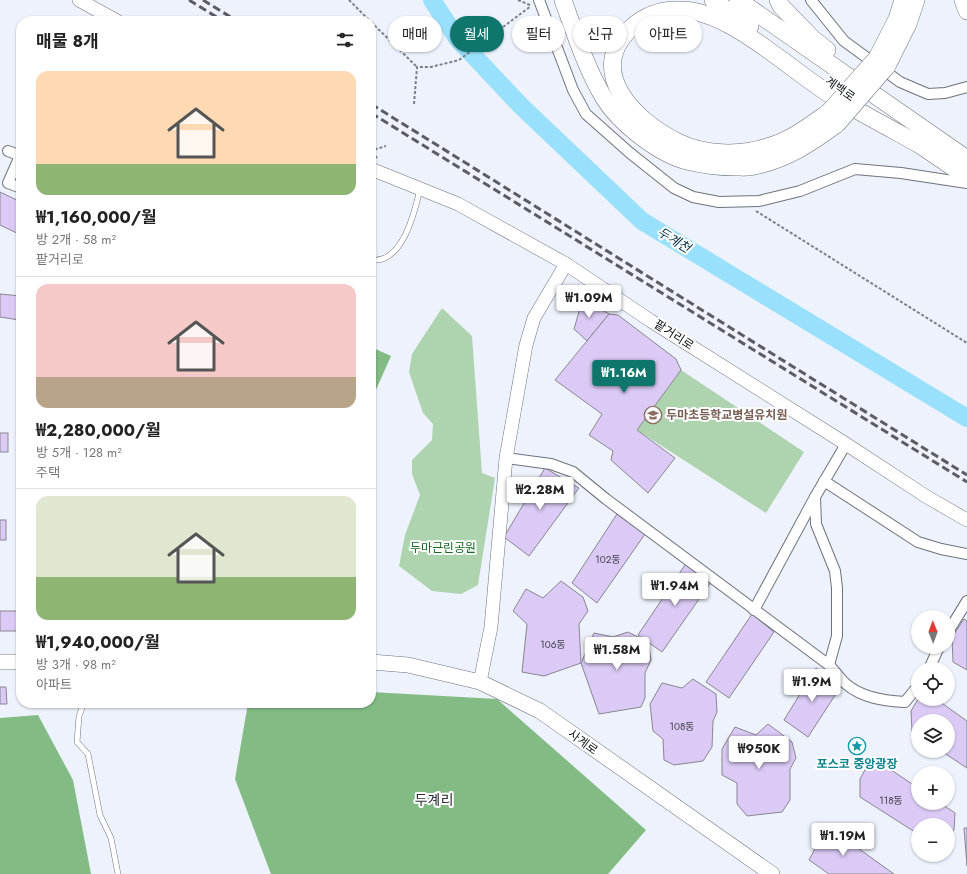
<!DOCTYPE html>
<html lang="ko">
<head>
<meta charset="utf-8">
<style>
  :root { --surface:#fff; --page:#f2f2f2; --text:#222; --muted:#767676; --line:#e0e0e0; --accent:#0f766e }
  body { margin:0; font-family:Jost,"Noto Sans KR",sans-serif; background:var(--page); color:var(--text); height:100vh; display:flex; flex-direction:column; font-size:15px; white-space:nowrap }
  * { box-sizing:border-box; margin:0 }
  p { font-size:13px; color:var(--muted) }
  .icon { flex:none; width:22px; height:22px; fill:none; stroke:currentColor; stroke-width:2; stroke-linecap:round; stroke-linejoin:round }
  .map { position:relative; flex:1; overflow:hidden }
  .side { position:absolute; left:16px; top:16px; width:360px; height:692px; display:flex; flex-direction:column; background:var(--surface); border-radius:16px; box-shadow:0 1px 3px #0004 }
  .side>* { flex:none }
  .guide { position:absolute; left:388px; top:16px; width:380px; height:36px; display:flex; gap:8px }
  .needle { width:26px; rotate:359deg }
  .fabs { position:absolute; left:911px; top:610px; display:grid; gap:8px }
  .fabs a { display:grid; place-items:center; width:44px; height:44px; border-radius:50%; background:var(--surface); box-shadow:0 1px 3px #0004; font-size:20px }
  .price { position:absolute; translate:-50% -34px; padding:0 9px; border-radius:4px; background:#fff; color:#222; font-size:13px; line-height:26px; filter:drop-shadow(0 1px 2px #0008) }
  .price::after { content:''; position:absolute; left:50%; top:24px; width:12px; height:9px; margin-left:-6px; background:inherit; clip-path:polygon(0 0,100% 0,50% 100%) }
  .price.active { background:var(--accent); color:#fff }
  ul { padding:0; list-style:none }
  li { display:grid; align-content:center; gap:8px; height:212px; padding:0 20px }
  li+li { border-top:1px solid var(--line) }
  li span { display:grid; place-items:center; height:124px; border-radius:12px; color:#555 }
  li>.icon { margin-inline-start:auto }
  span .icon { width:72px; height:72px; fill:#fffc; stroke-width:1 }
  li b { font-size:17px }
  h2 { display:flex; justify-content:space-between; align-items:center; height:48px; padding:0 20px; font-size:17px }
  .tag { padding:0 14px; border-radius:18px; background:var(--surface); box-shadow:0 1px 3px #0004; font-size:14px; line-height:36px }
  .tag.active { background:var(--accent); color:#fff }
  .map>svg:first-child { display:block }
</style>
</head>
<body>
<div class="map">
<svg width="967" height="874" viewBox="0 0 967 874">
  <rect width="100%" height="100%" fill="#edf2fc"/>
  <!-- green -->
  <g fill="#aed3af">
    <path d="M442 308 472 336 482 473 495 478 478 585 461 594 432 591 399 566 405 535 420 495 412 474V460L432 440 433 424 423 413 409 372 412 354Z"/>
    <path d="M681 370 804 452 766 513 637 430Z"/>
  </g>
  <!-- forest -->
  <g fill="#82bc84">
    <path d="M371 347 391 356 371 401Z"/>
    <path d="M371 692 497 699 646 830 608 874H271L235 779 248 703H371Z"/>
    <path d="M38 715 73 780 91 874H0V718Z"/>
  </g>
  <g fill="none" stroke-linecap="round" stroke-linejoin="round">
    <!-- river -->
    <path stroke="#98e0fb" stroke-width="18" d="M432 0 457 38 521 106 642 221 967 418"/>
  </g>
  <!-- building -->
  <g fill="#dacaf5" stroke="#89868f">
    <path d="M0 192 21 202V235L0 225Z"/>
    <path d="M0 294 21 296 19 320 0 317Z"/>
    <path d="M583 298 609 314 587 341 574 329Z"/>
    <path d="M609 314 618 315 676 359 681 370 637 430 675 458 648 493 611 460 613 451 589 435 602 414 555 380Z"/>
    <rect x="0" y="433" width="8" height="19"/>
    <path d="M545 468 579 488 529 556 504 537Z"/>
    <path d="M617 514 645 534 597 603 572 583Z"/>
    <rect x="0" y="520" width="6" height="20"/>
    <path d="M687 562 711 582 662 652 638 635Z"/>
    <path d="M561 581 583 597 588 611 579 624 581 663 544 676 522 672 527 624 513 611 526 589 543 598Z"/>
    <path d="M0 611H18L19 631H0Z"/>
    <path d="M752 614 774 632 729 698 706 682Z"/>
    <path d="M964 619 967 621V670L953 662 952 637Z"/>
    <path d="M628 632 648 642 651 660 645 673V698L641 707 599 714 581 663 594 633 613 637Z"/>
    <path d="M816 668 841 686 808 737 784 720Z"/>
    <path d="M693 679 716 694 717 712 713 721 712 747 703 761 674 765 664 760 663 739 653 731 650 704 662 683 682 688Z"/>
    <path d="M0 687H6L7 704H0Z"/>
    <path d="M918 699H936L967 721V768L941 751H948V721H918V736L912 732 911 711Z"/>
    <path d="M768 724 792 742 796 758 790 769V800L782 812 747 816 737 804V783L722 775V749L735 727 756 735Z"/>
    <path d="M872 757 918 788V803H940L955 813 954 830 948 837V825H918V834L860 797V779Z"/>
    <path d="M827 826 894 874H829L809 860Z"/>
    <path d="M964 828H967V866Z"/>
  </g>
  <g fill="none" stroke-linecap="round" stroke-linejoin="round">
    <defs>
      <g id="service">
        <path d="M371 260C403 264 415 211 420 189"/>
        <path d="M84 703 79 716 77 742 88 754 100 815 111 838 118 874"/>
      </g>
      <g id="minor">
        <path d="M539 0 573 90 586 114 630 153 674 188 693 197 719 202 759 201 800 191 855 169 901 173 967 183"/>
        <path d="M811 0 844 41 900 82 928 94 945 93 967 87"/>
        <path d="M8 151 21 156"/>
        <path d="M20 156 8 183 21 188"/>
        <path d="M506 458 551 464 573 472 606 499 829 665C835 671 840 679 846 684 862 698 885 701 905 702L918 686"/>
        <path d="M824 481 918 542 941 549 967 554"/>
        <path d="M754 610 815 497"/>
        <path d="M948 632 967 601"/>
        <path d="M829 665 837 636V588L835 571 816 524 815 497 846 444"/>
        <path d="M929 669 939 647"/>
      </g>
      <g id="tertiary">
        <path d="M79 0 117 21"/>
        <path d="M371 169 458 204 566 264 651 321 846 444 927 497 967 520"/>
        <path d="M480 682 491 627 506 458 526 345 534 318 566 264"/>
      </g>
      <g id="secondary">
        <path d="M0 662H21"/>
        <path d="M371 662 408 665 480 682 540 711 772 874"/>
      </g>
      <g id="trunk">
        <path d="M563 0C575 33 586 68 604 98 619 123 659 154 687 161 703 165 719 167 736 167 741 167 748 168 754 166 786 160 811 143 837 124"/>
        <path d="M713 0 750 26"/>
        <path d="M738 0 967 159"/>
        <path d="M778 0 781 6 813 39 827 50"/>
        <path d="M963 0 967 11"/>
        <path d="M877 58 897 19 903 0"/>
        <path d="M887 66 908 24 916 0"/>
        <path d="M829 112C809 126 790 141 767 147 740 156 704 155 678 142 636 122 584 72 631 28 645 15 662 9 681 10 730 10 792 72 834 97 863 114 893 130 922 146"/>
        <path d="M913 140 967 177"/>
      </g>
    </defs>
    <!-- service casing -->
    <use href="#service" stroke="#6e727a" stroke-width="6"/>
    <!-- minor casing -->
    <use href="#minor" stroke="#6e727a" stroke-width="12"/>
    <!-- tertiary casing -->
    <use href="#tertiary" stroke="#6e727a" stroke-width="14"/>
    <!-- secondary casing -->
    <use href="#secondary" stroke="#6e727a" stroke-width="16"/>
    <!-- trunk casing -->
    <use href="#trunk" stroke="#6e727a" stroke-width="18"/>
    <!-- path -->
    <g stroke="#7c7f86" stroke-width="2" stroke-dasharray="3 2" stroke-linecap="butt">
      <path d="M349 0 370 21"/>
      <path d="M518 0 530 5"/>
      <path d="M371 22 417 67"/>
      <path d="M414 104 417 67H431L459 60 531 6"/>
      <path d="M377 158 373 153 376 149 386 146"/>
      <path d="M756 211 967 343"/>
    </g>
    <!-- service -->
    <use href="#service" stroke="#fff" stroke-width="5"/>
    <!-- minor -->
    <use href="#minor" stroke="#fff" stroke-width="10"/>
    <!-- tertiary -->
    <use href="#tertiary" stroke="#fff" stroke-width="13"/>
    <!-- secondary -->
    <use href="#secondary" stroke="#fff" stroke-width="15"/>
    <!-- trunk -->
    <use href="#trunk" stroke="#fff" stroke-width="17"/>
    <!-- rail -->
    <g stroke="#5a5d63" stroke-width="3" stroke-dasharray="8 4" stroke-linecap="butt">
      <path d="M189 0 223 21"/>
      <path d="M203 0 237 21"/>
      <path d="M371 104 967 475"/>
      <path d="M371 113 967 482"/>
    </g>
    <defs>
      <g id="trunk-bridge">
        <path d="M829 112 877 58"/>
        <path d="M837 124 887 66"/>
      </g>
    </defs>
    <!-- trunk-bridge casing -->
    <use href="#trunk-bridge" stroke="#6e727a" stroke-width="18" stroke-linecap="butt"/>
    <!-- trunk-bridge -->
    <use href="#trunk-bridge" stroke="#fff" stroke-width="17"/>
  </g>
  <!-- icons -->
  <defs>
    <symbol id="school-ring" viewBox="-11 -11 22 22"><circle r="9.5" fill="#fff" stroke="#8d6e63" stroke-width="1.5"/><path d="M0-5L7-2L0 1L-7-2ZM-4 1L0 2.5L4 1V4Q0 6-4 4Z" fill="#8d6e63"/></symbol>
    <symbol id="sight-ring" viewBox="-11 -11 22 22"><circle r="9.5" fill="#fff" stroke="#0f9aa8" stroke-width="1.5"/><path d="M0-6L1.8-2.2L6-1.7L2.9 1.2L3.7 5.4L0 3.3L-3.7 5.4L-2.9 1.2L-6-1.7L-1.8-2.2Z" fill="#0f9aa8"/></symbol>
  </defs>
  <g fill-rule="evenodd">
    <use href="#school-ring" x="643" y="405" width="20" height="20"/>
    <use href="#sight-ring" x="847" y="736" width="20" height="20"/>
  </g>
  <g text-anchor="middle" dominant-baseline="central" stroke-width="4" stroke-linejoin="round" paint-order="stroke">
    <!-- number labels -->
    <g font-size="10" fill="#43414e">
      <text x="608" y="559">102동</text>
      <text x="553" y="644">106동</text>
      <text x="682" y="726">108동</text>
      <text x="891" y="800">118동</text>
    </g>
    <!-- street labels -->
    <g font-size="12" fill="#111316" stroke="#fff">
      <text transform="translate(840 89) rotate(35)">계백로</text>
      <text transform="translate(674 335) rotate(33)">팥거리로</text>
      <text transform="translate(583 742) rotate(36)">사계로</text>
    </g>
    <!-- education labels -->
    <g font-size="12" font-weight="bold" fill="#785e54" stroke="#fff" text-anchor="start">
      <text x="666" y="415">두마초등학교병설유치원</text>
    </g>
    <!-- park labels -->
    <g font-size="12" fill="#146923" stroke="#fff">
      <text x="443" y="548">두마근린공원</text>
    </g>
    <!-- culture labels -->
    <g font-size="12" font-weight="bold" fill="#0d838f" stroke="#fff">
      <text x="857" y="764">포스코 중앙광장</text>
    </g>
    <!-- water labels -->
    <g font-size="13" font-style="italic" fill="#03313f" stroke="#fff">
      <text transform="translate(674 240) rotate(31)">두계천</text>
    </g>
    <!-- quarter labels -->
    <g font-size="14" fill="#292d34" stroke="#fff">
      <text x="434" y="800">두계리</text>
    </g>
  </g>
</svg>
<div class="fabs">
<a><svg class="needle" viewBox="-14 -14 28 28"><path d="M0-13l5 13h-10z" fill="#e53935"/><path d="M0 13l5-13h-10z" fill="#767676"/></svg></a>
<a><svg class="icon" aria-label="locate" viewBox="0 0 24 24"><circle cx="12" cy="12" r="6"/><path d="M12 2v4M12 18v4M2 12h4M18 12h4"/></svg></a>
<a><svg class="icon" aria-label="layers" viewBox="0 0 24 24"><path d="M12 4l9 5-9 5-9-5zM3 14l9 5 9-5"/></svg></a>
<a>+</a>
<a>−</a>
</div>
<b class="price" style="left:589px;top:319px">₩1.09M</b>
<b class="price active" style="left:624px;top:394px">₩1.16M</b>
<b class="price" style="left:540px;top:511px">₩2.28M</b>
<b class="price" style="left:675px;top:607px">₩1.94M</b>
<b class="price" style="left:617px;top:671px">₩1.58M</b>
<b class="price" style="left:812px;top:703px">₩1.9M</b>
<b class="price" style="left:759px;top:770px">₩950K</b>
<b class="price" style="left:843px;top:857px">₩1.19M</b>
<div class="guide">
<a class="tag">매매</a>
<a class="tag active">월세</a>
<a class="tag">필터</a>
<a class="tag">신규</a>
<a class="tag">아파트</a>
</div>
<section class="side">
<h2>매물 8개<svg class="icon" aria-label="filters" viewBox="0 0 24 24"><path d="M4 7h16M4 17h16"/><circle cx="9" cy="7" r="2"/><circle cx="15" cy="17" r="2"/></svg></h2>
<ul>
<li><span style="background:linear-gradient(#ffd9b3 75%,#8fb573 0)"><svg class="icon" aria-label="home" viewBox="0 0 24 24"><path d="M3 11l9-7 9 7M6 9v11h12V9"/></svg></span><div><b>₩1,160,000/월</b><p>방 2개 · 58 m²</p><p>팥거리로</p></div></li>
<li><span style="background:linear-gradient(#f6c9c9 75%,#b9a48a 0)"><svg class="icon" aria-label="home" viewBox="0 0 24 24"><path d="M3 11l9-7 9 7M6 9v11h12V9"/></svg></span><div><b>₩2,280,000/월</b><p>방 5개 · 128 m²</p><p>주택</p></div></li>
<li><span style="background:linear-gradient(#dfe7d0 65%,#8fb573 0)"><svg class="icon" aria-label="home" viewBox="0 0 24 24"><path d="M3 11l9-7 9 7M6 9v11h12V9"/></svg></span><div><b>₩1,940,000/월</b><p>방 3개 · 98 m²</p><p>아파트</p></div></li>
</ul>
</section>
</div>
</body>
</html>
